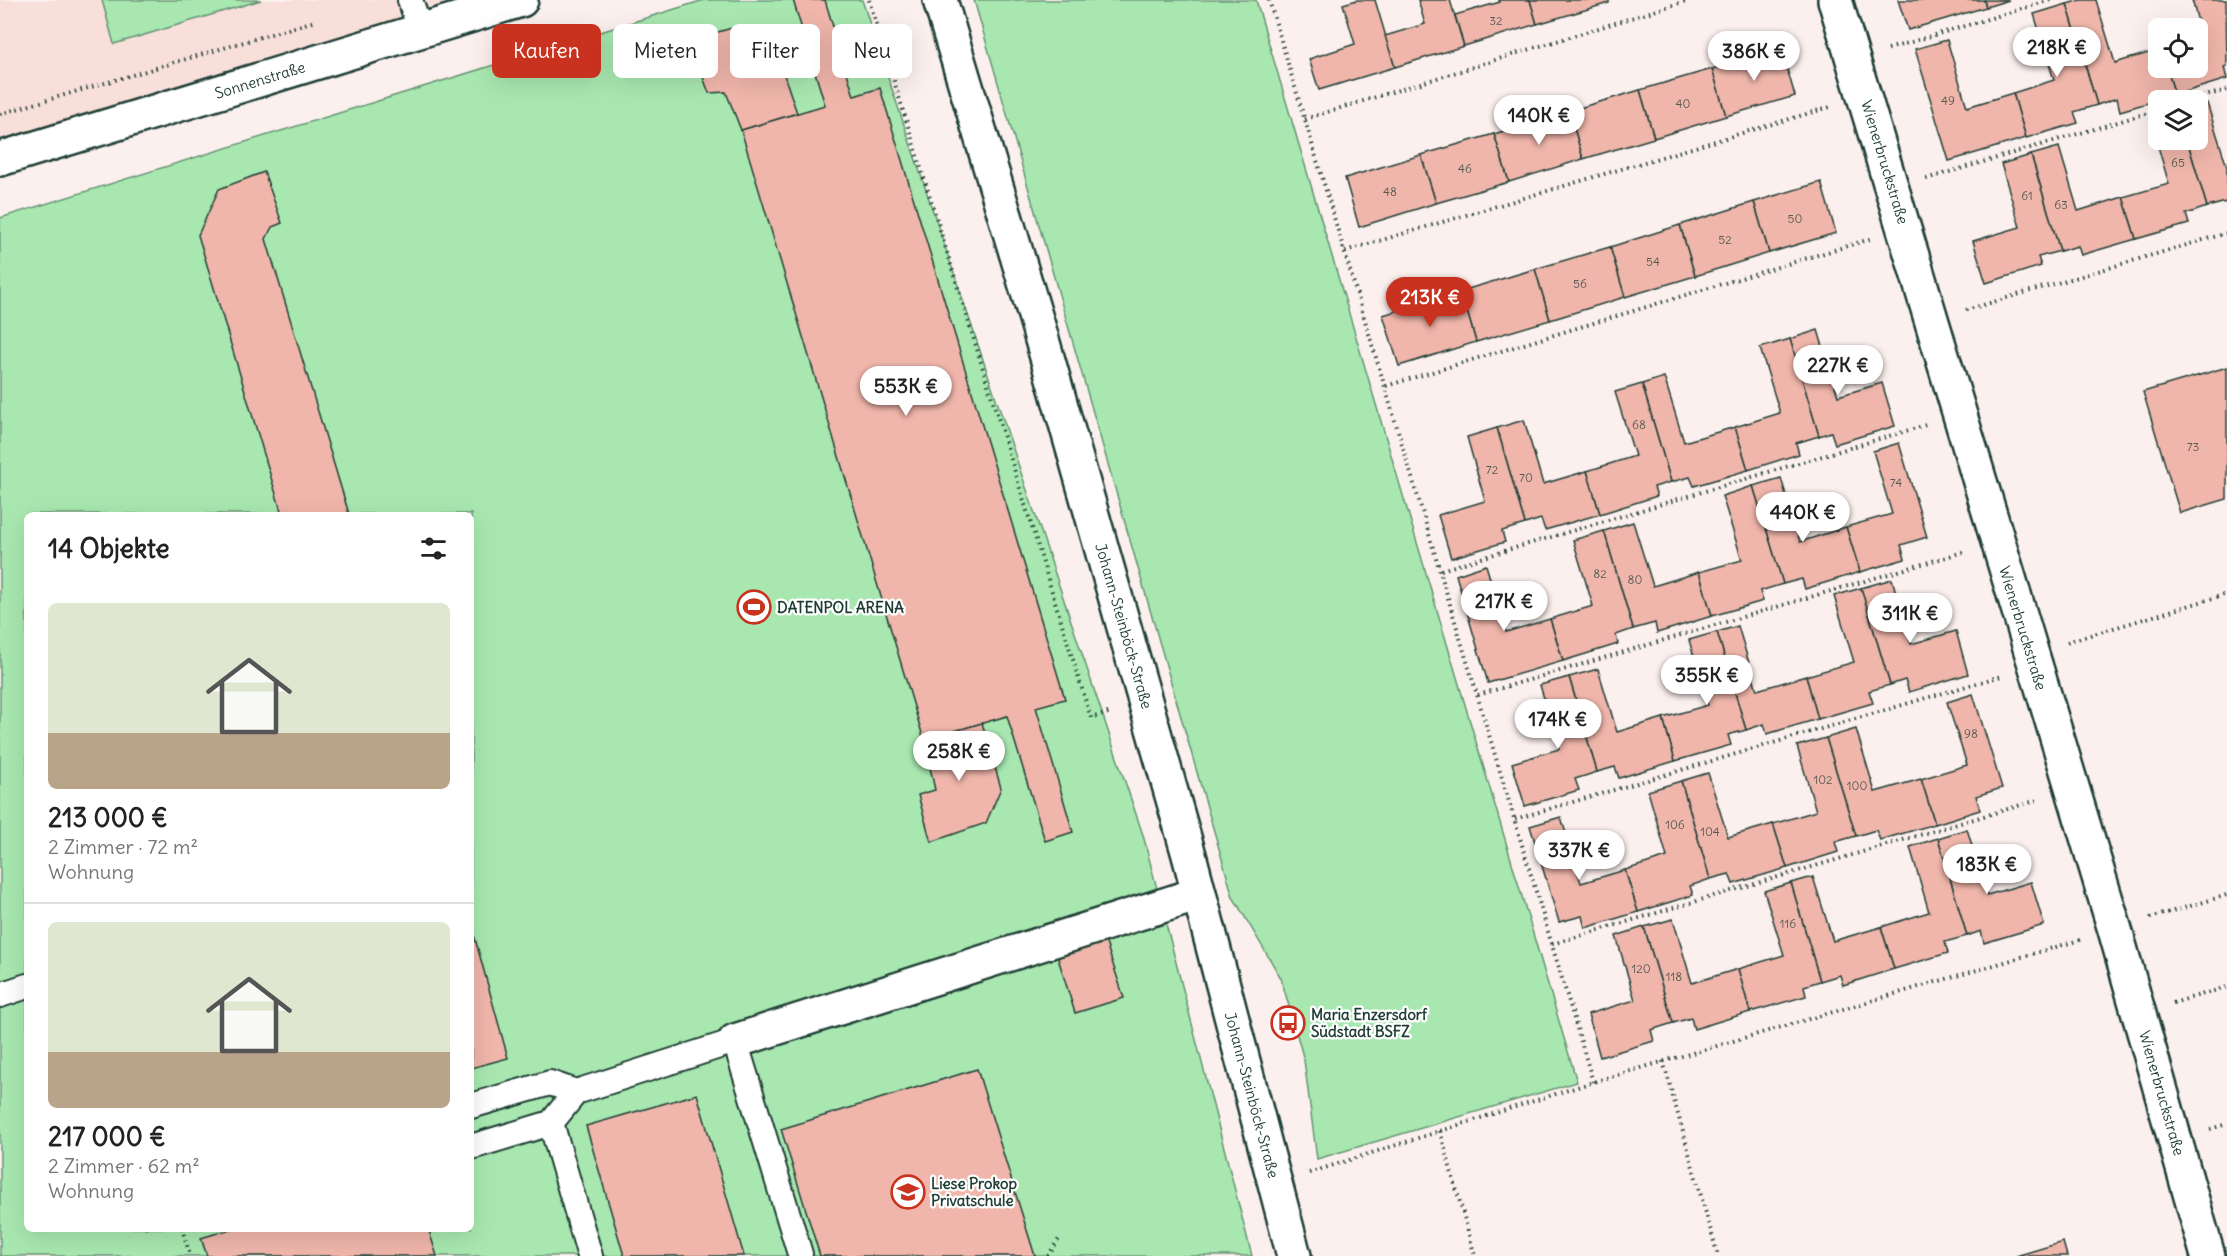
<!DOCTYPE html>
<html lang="de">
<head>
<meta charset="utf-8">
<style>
  :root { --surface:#fff; --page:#f2f2f2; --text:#222; --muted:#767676; --line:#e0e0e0; --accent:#c8321e }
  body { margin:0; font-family:Delius,sans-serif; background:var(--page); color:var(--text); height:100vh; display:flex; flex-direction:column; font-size:22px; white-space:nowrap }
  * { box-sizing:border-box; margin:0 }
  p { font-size:20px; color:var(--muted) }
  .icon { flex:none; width:33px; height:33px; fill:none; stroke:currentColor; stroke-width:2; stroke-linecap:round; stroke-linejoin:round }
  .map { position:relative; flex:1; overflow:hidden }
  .side { position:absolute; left:24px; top:512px; width:450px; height:720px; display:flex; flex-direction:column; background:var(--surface); border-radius:9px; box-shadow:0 6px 24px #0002 }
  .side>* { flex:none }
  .top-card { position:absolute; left:492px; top:24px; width:570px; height:54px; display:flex; gap:12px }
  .fabs { position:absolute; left:2148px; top:18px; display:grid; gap:12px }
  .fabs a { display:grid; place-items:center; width:60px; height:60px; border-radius:9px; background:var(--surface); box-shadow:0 6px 24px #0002; font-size:30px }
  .price { position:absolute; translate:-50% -51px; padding:0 14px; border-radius:21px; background:#fff; color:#222; font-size:20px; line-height:39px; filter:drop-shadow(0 2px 3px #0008) }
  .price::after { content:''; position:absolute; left:50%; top:36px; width:18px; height:14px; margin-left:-9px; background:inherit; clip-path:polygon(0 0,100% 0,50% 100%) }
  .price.active { background:var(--accent); color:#fff }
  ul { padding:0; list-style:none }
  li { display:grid; align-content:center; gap:12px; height:318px; padding:0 24px }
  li+li { border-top:2px solid var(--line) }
  li span { display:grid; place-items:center; height:186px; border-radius:9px; color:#555 }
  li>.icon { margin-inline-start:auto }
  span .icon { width:108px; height:108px; fill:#fffc; stroke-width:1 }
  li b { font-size:26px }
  h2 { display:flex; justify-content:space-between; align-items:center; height:72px; padding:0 24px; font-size:26px }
  .chip { padding:0 21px; border-radius:9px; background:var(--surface); box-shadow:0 6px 24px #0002; font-size:21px; line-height:54px }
  .chip.active { background:var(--accent); color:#fff }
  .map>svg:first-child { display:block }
</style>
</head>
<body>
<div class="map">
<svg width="2227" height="1256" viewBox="0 0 2227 1256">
  <rect width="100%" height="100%" fill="#fcf0ee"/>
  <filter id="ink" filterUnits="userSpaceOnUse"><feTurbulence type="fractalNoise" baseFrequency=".0167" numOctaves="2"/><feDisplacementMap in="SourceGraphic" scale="12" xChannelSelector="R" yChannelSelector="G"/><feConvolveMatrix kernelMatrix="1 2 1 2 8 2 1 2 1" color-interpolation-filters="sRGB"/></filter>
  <g filter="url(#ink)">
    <!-- built -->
    <path fill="#f8dfda" d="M0 0H521L0 159Z"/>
    <!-- green -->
    <g fill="#a8e8b0" stroke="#649272" stroke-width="1.5" fill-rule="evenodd">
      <path d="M102 0H261L114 44Z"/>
      <path d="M704 0H862L1143 835 1252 1256H0V218ZM27 514H471V1228H27Z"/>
      <path d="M974 0H1256L1577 1082 1317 1159 1304 1060 1281 978 1233 897Z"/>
    </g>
    <!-- building -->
    <g fill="#f0b6ab" stroke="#1f3d34" stroke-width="1.5">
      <path d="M793 0H825L854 96 880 88 1065 699 1036 707 1073 832 1045 841 1007 716 924 740 741 130 825 105Z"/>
      <path d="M1357 0H1375L1395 67 1319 90 1309 59 1355 44 1343 4Z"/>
      <path d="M1418 0H1450L1464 46 1395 67 1385 36 1425 24Z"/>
      <path d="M1499 0H1530L1537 24 1464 46 1455 15 1500 2Z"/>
      <path d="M1530 0H1609V3L1537 24Z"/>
      <path d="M1898 0H1984L1986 7 1908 30Z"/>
      <path d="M1984 0H2009L1986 7Z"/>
      <path d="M2081 0H2096L2115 63 2158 50V68H2167L2175 95 2120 111 2117 98 2097 105 2067 4Z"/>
      <path d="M2192 0H2226L2227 66 2224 67 2227 79 2175 95 2167 68H2198V38L2202 36Z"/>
      <path d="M2067 4 2097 105 2074 112 2078 123 2026 138 2013 93 2054 80 2034 14Z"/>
      <path d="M732 28 778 57 797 113 741 130 726 92 709 93 689 40Z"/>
      <path d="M1947 40 1967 107 2013 93 2026 138 1949 161 1915 49Z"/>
      <path d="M1781 48 1795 96 1726 116 1712 69Z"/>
      <path d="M1712 69 1726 116 1654 138 1640 90Z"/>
      <path d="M1640 90 1654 138 1583 159 1569 111Z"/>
      <path d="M2207 103 2227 167V205L2226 202 2207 207 2187 140H2198V106Z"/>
      <path d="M1569 111 1583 159 1509 182 1494 134Z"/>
      <path d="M2158 117V140H2187L2207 207 2186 214 2189 224 2136 239 2123 197 2169 184 2150 119Z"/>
      <path d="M1494 134 1509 182 1436 203 1421 155Z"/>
      <path d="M2059 147 2078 211 2123 197 2136 239 2081 255 2078 246 2060 251 2031 155Z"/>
      <path d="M1421 155 1436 203 1359 227 1345 178Z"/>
      <path d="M2031 155 2060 251 2038 257 2041 266 1986 283 1973 241 2020 227 2001 164Z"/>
      <path d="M264 172 282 223 272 227 266 239 349 514H282L198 235 219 189Z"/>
      <path d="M1821 182 1836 233 1769 253 1754 202Z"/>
      <path d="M1754 202 1769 253 1695 276 1680 225Z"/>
      <path d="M1680 225 1695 276 1625 297 1610 247Z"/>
      <path d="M1610 247 1625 297 1550 320 1535 269Z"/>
      <path d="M1535 269 1550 320 1476 342 1461 291Z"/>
      <path d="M1461 291 1476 342 1399 366 1383 315Z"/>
      <path d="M1818 330 1838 396 1882 383 1895 426 1835 444 1831 432 1819 436 1790 339Z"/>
      <path d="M1790 339 1819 436 1796 443 1799 454 1748 470 1735 427 1780 413 1760 348Z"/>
      <path d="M2227 367V499L2180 513 2143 392Z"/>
      <path d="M1664 377 1684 442 1735 427 1748 470 1694 486 1690 477 1671 482 1642 384Z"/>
      <path d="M1642 384 1671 482 1654 487 1657 496 1600 514 1587 471 1635 456 1615 392Z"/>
      <path d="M1524 420 1543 484 1587 471 1600 514 1545 530 1541 519 1525 524 1497 428Z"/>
      <path d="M1497 428 1525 524 1502 531 1505 542 1451 558 1438 515 1485 501 1467 437Z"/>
      <path d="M1899 443 1927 537 1901 545 1905 559 1860 572 1846 527 1892 514 1873 451Z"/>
      <path d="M1781 478 1800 542 1846 527 1860 572 1805 589 1802 579 1783 584 1753 486Z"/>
      <path d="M1753 486 1783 584 1760 591 1763 601 1712 616 1699 572 1742 560 1722 496Z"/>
      <path d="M1633 522 1653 586 1699 572 1712 616 1657 633 1655 623 1633 629 1604 531Z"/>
      <path d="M1604 531 1633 629 1616 635 1618 644 1563 661 1550 619 1593 606 1573 540Z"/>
      <path d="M1486 565 1506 632 1550 619 1563 661 1488 683 1456 575Z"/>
      <path d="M1892 579 1911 644 1956 631 1968 674 1909 692 1905 680 1890 685 1861 588Z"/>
      <path d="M1861 588 1890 685 1869 691 1873 703 1818 719 1806 676 1854 662 1834 596Z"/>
      <path d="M1738 626 1757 690 1806 676 1818 719 1767 734 1764 724 1746 730 1717 632Z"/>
      <path d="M1717 632 1746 730 1728 735 1731 745 1675 761 1663 718 1708 705 1689 640Z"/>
      <path d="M1598 669 1617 732 1663 718 1675 761 1619 778 1615 767 1597 772 1569 677Z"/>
      <path d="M1569 677 1597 772 1575 779 1579 790 1525 806 1512 763 1559 749 1540 685Z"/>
      <path d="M1973 694 2002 788 1976 796 1980 810 1935 824 1921 779 1967 765 1947 702Z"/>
      <path d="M982 723 1001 788 986 823 931 842 918 795 935 790 924 740Z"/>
      <path d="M1856 729 1875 792 1921 779 1935 824 1880 840 1876 830 1856 836 1826 738Z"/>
      <path d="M1826 738 1856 836 1835 842 1838 852 1787 868 1773 824 1816 811 1797 746Z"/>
      <path d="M1708 773 1728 837 1773 824 1787 868 1733 884 1729 874 1710 879 1681 781Z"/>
      <path d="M1681 781 1710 879 1690 886 1693 895 1638 912 1625 870 1667 857 1648 791Z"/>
      <path d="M1561 817 1581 883 1625 870 1638 912 1585 928 1582 916 1559 922 1530 826Z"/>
      <path d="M1967 829 1987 895 2031 882 2044 925 1984 943 1981 931 1967 936 1938 838Z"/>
      <path d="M1938 838 1967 936 1945 942 1948 953 1894 969 1881 927 1929 912 1910 847Z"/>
      <path d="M1813 877 1833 941 1881 927 1894 969 1843 985 1840 975 1820 981 1791 883Z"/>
      <path d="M1791 883 1820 981 1804 986 1806 996 1750 1012 1738 969 1784 955 1764 891Z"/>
      <path d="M1673 919 1692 983 1738 969 1750 1012 1694 1029 1691 1018 1673 1023 1644 927Z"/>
      <path d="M471 924 508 1058 471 1068Z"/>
      <path d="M1644 927 1673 1023 1651 1030 1654 1041 1600 1057 1588 1014 1635 1000 1616 936Z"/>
      <path d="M1105 940 1124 998 1075 1013 1057 955Z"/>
      <path d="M977 1069 1035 1256H820L781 1129Z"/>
      <path d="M697 1094 744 1256H624L586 1126Z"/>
      <path d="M234 1228H428L437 1256H207L201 1238Z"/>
      <path d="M2063 1242 2067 1256H2016Z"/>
    </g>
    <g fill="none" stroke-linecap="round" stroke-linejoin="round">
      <defs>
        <g id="lane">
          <path d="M410 0 421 31"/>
          <path d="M0 995 27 986"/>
          <path d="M471 1106 550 1083 576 1092"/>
          <path d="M551 1123 590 1256"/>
          <path d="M471 1147 551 1123 576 1092 735 1041 800 1254"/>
        </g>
        <g id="street">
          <path d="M1835 0 2115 930 2208 1256"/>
          <path d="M0 159 521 0"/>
          <path d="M735 1041 1199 894"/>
        </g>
        <path id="secondary" d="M940 0 1037 322 1189 855 1294 1256"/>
      </defs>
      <!-- lane casing -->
      <use href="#lane" stroke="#1f3d34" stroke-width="28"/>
      <!-- street casing -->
      <use href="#street" stroke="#1f3d34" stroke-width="38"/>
      <!-- secondary casing -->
      <use href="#secondary" stroke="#1f3d34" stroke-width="38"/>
      <!-- path -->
      <g stroke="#1f3d34" stroke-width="4" stroke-dasharray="1.5 4.5" stroke-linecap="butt">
        <path d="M869 0 1091 718 1111 712"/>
        <path d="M1269 0 1593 1082"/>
        <path d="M1888 49 2051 0"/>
        <path d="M2191 100 2227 90"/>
        <path d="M0 114 315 21"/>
        <path d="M1305 119 1689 0"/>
        <path d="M1926 179 2158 110"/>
        <path d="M1345 251 1830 107"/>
        <path d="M1966 310 2227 233"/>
        <path d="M1386 386 1870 239"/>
        <path d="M1441 570 1926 425"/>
        <path d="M2067 642 2227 594"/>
        <path d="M1478 695 1963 552"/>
        <path d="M1515 819 2001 676"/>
        <path d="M2150 918 2227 895"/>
        <path d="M1552 944 2038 800"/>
        <path d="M2173 1003 2227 987"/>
        <path d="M1663 1061 1718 1256"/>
        <path d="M2210 1129 2227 1124"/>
        <path d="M1440 1131 1475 1256"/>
        <path d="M1309 1173 1593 1082 2080 940"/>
        <path d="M182 1228 190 1256"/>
        <path d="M1048 1256 1061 1236"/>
      </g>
      <!-- lane -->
      <use href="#lane" stroke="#fff" stroke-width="24"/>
      <!-- street -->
      <use href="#street" stroke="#fff" stroke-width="33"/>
      <!-- secondary -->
      <use href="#secondary" stroke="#fff" stroke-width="33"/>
    </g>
  </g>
  <!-- icons -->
  <defs>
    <symbol id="stadium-ring" viewBox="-11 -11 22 22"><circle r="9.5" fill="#fff" stroke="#c8321e" stroke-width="1.5"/><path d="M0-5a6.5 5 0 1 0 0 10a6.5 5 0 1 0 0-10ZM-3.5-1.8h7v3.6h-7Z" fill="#c8321e"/></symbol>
    <symbol id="bus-ring" viewBox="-11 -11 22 22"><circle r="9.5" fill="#fff" stroke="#c8321e" stroke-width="1.5"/><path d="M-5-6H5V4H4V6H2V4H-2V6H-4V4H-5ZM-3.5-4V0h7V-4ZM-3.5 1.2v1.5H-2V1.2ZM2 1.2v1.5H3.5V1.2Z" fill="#c8321e"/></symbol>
    <symbol id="school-ring" viewBox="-11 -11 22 22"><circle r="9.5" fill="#fff" stroke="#c8321e" stroke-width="1.5"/><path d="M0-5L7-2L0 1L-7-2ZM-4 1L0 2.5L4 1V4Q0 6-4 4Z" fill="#c8321e"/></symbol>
  </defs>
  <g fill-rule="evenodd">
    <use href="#stadium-ring" x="735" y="588" width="38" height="38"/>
    <use href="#bus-ring" x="1269" y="1004" width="38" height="38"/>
    <use href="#school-ring" x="889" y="1173" width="38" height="38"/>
  </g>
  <g text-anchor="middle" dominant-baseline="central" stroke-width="4.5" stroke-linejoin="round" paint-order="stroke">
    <!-- number labels -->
    <g font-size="12" fill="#535b52">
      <text x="1496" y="20">32</text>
      <text x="1948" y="100">49</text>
      <text x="1683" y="103">40</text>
      <text x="2178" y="162">65</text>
      <text x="1465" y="168">46</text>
      <text x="1390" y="191">48</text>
      <text x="2027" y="195">61</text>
      <text x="2061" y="204">63</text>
      <text x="1795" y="218">50</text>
      <text x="1725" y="239">52</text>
      <text x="1653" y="261">54</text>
      <text x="1580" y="283">56</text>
      <text x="1639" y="424">68</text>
      <text x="2193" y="446">73</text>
      <text x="1492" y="469">72</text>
      <text x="1526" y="477">70</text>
      <text x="1896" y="482">74</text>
      <text x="1600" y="573">82</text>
      <text x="1635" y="579">80</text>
      <text x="1971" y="733">98</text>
      <text x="1823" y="779">102</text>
      <text x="1857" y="785">100</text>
      <text x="1675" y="824">106</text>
      <text x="1710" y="831">104</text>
      <text x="1788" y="923">116</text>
      <text x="1641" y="968">120</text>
      <text x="1674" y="976">118</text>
    </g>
    <!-- street labels -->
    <g font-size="15" fill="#1f3d34" stroke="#fff">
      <text transform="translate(260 80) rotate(-17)">Sonnenstraße</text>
      <text transform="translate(1885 162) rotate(73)">Wienerbruckstraße</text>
      <text transform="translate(1124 626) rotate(74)">Johann-Steinböck-Straße</text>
      <text transform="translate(2023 628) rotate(73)">Wienerbruckstraße</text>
      <text transform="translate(2162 1093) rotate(74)">Wienerbruckstraße</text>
      <text transform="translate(1252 1095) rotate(75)">Johann-Steinböck-Straße</text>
    </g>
    <!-- poi labels -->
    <g font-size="15" font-weight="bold" fill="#1f3d34" stroke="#fff" text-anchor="start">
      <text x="777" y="607">DATENPOL ARENA</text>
      <text x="1311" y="1014">Maria Enzersdorf<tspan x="1311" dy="17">Südstadt BSFZ</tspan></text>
      <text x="931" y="1183">Liese Prokop<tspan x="931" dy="17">Privatschule</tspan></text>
    </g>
  </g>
</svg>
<div class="fabs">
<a><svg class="icon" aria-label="locate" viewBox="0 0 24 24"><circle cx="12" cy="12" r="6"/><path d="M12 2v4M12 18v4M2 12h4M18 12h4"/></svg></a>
<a><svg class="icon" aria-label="layers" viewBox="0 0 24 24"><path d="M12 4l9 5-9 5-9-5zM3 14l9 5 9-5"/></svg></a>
</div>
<b class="price" style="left:2057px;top:78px">218K €</b>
<b class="price" style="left:1754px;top:82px">386K €</b>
<b class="price" style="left:1539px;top:146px">140K €</b>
<b class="price active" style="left:1430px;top:328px">213K €</b>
<b class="price" style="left:1838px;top:396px">227K €</b>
<b class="price" style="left:906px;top:417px">553K €</b>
<b class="price" style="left:1803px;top:543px">440K €</b>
<b class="price" style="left:1504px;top:632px">217K €</b>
<b class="price" style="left:1910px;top:644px">311K €</b>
<b class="price" style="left:1707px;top:706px">355K €</b>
<b class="price" style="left:1558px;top:750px">174K €</b>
<b class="price" style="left:959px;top:782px">258K €</b>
<b class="price" style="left:1579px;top:881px">337K €</b>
<b class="price" style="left:1987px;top:895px">183K €</b>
<div class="top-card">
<a class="chip active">Kaufen</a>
<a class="chip">Mieten</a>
<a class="chip">Filter</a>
<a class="chip">Neu</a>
</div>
<section class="side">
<h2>14 Objekte<svg class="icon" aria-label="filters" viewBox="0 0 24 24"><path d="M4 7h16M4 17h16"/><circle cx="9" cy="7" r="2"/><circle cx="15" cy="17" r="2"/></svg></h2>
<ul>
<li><span style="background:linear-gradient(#dfe7d0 70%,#b9a48a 0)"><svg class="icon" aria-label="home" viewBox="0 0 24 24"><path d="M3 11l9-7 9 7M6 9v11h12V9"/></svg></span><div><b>213 000 €</b><p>2 Zimmer · 72 m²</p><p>Wohnung</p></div></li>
<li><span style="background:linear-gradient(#dfe7d0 70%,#b9a48a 0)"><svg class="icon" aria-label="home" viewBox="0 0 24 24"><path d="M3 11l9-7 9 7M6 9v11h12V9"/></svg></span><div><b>217 000 €</b><p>2 Zimmer · 62 m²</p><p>Wohnung</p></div></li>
</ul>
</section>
</div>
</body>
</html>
